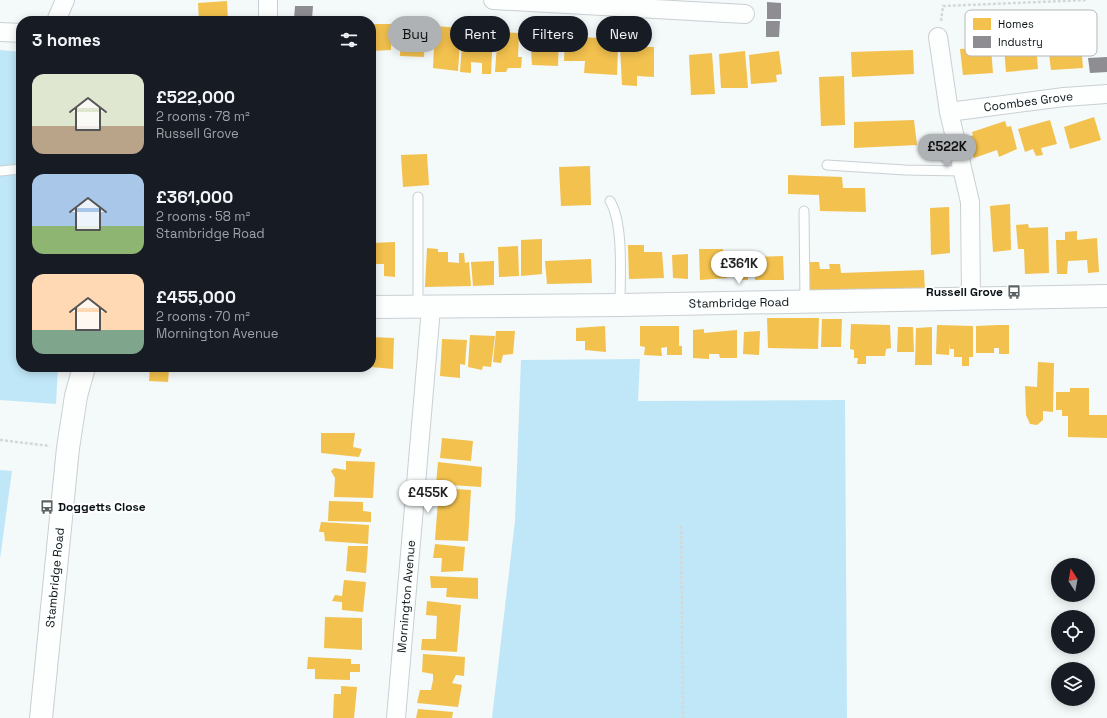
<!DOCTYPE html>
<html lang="en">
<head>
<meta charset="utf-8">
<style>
  :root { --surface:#171b24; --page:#20242c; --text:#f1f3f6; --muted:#9ea1a6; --accent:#aeb2b5 }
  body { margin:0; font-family:"Space Grotesk",sans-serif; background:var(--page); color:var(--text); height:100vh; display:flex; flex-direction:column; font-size:15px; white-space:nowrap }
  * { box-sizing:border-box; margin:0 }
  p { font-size:13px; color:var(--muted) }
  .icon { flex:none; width:22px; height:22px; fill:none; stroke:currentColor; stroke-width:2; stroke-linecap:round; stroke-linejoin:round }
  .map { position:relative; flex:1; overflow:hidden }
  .details { position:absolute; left:16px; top:16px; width:360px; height:356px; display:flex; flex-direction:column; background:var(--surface); border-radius:16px; box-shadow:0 2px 10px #0003 }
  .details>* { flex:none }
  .top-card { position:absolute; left:388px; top:16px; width:380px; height:36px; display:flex; gap:8px }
  .needle { width:26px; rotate:349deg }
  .tools { position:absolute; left:1051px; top:558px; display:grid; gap:8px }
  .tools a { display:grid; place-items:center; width:44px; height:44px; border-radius:50%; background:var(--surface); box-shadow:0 2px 10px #0003; font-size:20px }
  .price { position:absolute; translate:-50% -34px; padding:0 9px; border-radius:14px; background:#fff; color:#222; font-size:13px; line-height:26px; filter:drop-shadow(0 1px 2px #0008) }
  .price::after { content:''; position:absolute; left:50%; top:24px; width:12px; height:9px; margin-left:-6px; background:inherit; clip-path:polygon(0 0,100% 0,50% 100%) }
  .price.selected { background:var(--accent); color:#111 }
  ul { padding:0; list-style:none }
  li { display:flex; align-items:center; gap:12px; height:100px; padding:0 16px }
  li span { display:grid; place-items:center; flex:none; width:112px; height:80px; border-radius:12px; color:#555 }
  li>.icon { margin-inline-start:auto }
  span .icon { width:48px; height:48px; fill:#fffc; stroke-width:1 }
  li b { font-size:17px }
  h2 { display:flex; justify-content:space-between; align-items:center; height:48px; padding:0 16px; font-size:17px }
  .tag { padding:0 14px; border-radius:18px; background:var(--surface); box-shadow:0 2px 10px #0003; font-size:14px; line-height:36px }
  .tag.selected { background:var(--accent); color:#111 }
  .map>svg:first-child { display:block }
</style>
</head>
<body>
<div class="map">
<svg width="1107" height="718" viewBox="0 0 1107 718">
  <rect width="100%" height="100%" fill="#f4f9fa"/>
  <!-- green -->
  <g fill="#c0e7f8">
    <path d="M0 50 21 52V367H58L56 404 0 400Z"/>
    <path d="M640 359 638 401 845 400 847 718H492L515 521 521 360Z"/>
    <path d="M0 470 12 471 0 559Z"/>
  </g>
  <!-- homes -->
  <g fill="#f2c14e">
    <path d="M227 1 228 21H199L198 3Z"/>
    <path d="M371 24H392L391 50 371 51Z"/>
    <path d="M435 26 461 28 458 71 433 68Z"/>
    <path d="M401 28H426L424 57 400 56Z"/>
    <path d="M463 28 493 30 491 74H482V63L471 62V73L460 72Z"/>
    <path d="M498 32 519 33 518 57H522L521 68H508L506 72H495Z"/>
    <path d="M559 34 558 66 532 65 531 50 528 49V35Z"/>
    <path d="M565 37 606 38V47H618L617 75 584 73 585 61H564Z"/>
    <path d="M1081 43 1083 68 1051 70 1048 46Z"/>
    <path d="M1036 45 1038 69 1006 72 1004 47Z"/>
    <path d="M620 47H654V77L637 76V86L622 85Z"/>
    <path d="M977 48H991L993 73 963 75 960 49Z"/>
    <path d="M913 50 914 74 852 77 851 52Z"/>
    <path d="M745 51 748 88H721L719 54Z"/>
    <path d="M779 51 782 74 776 75 777 82 751 84 749 55Z"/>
    <path d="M712 53 715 94 691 95 689 55Z"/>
    <path d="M844 76 845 125 821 126 819 77Z"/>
    <path d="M1094 117 1101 140 1070 149 1064 127Z"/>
    <path d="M914 120 917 145 854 148V122Z"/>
    <path d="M1050 120 1057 144 1041 148 1043 155 1036 156 1033 149 1025 152 1018 129Z"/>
    <path d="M1005 121 1007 127 1011 126 1017 149 999 157 997 150 974 158 966 139 973 135 972 132Z"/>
    <path d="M427 154 429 185 403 187 401 155Z"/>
    <path d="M590 166 591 205 561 206 559 167Z"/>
    <path d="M788 175 842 177 843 188H865L866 212 820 211 819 195 788 194Z"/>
    <path d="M1010 204 1011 250 993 252 990 206Z"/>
    <path d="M949 207 950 253 931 255 930 208Z"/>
    <path d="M1028 224 1029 228 1048 227 1049 273 1025 274 1024 249H1018L1016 225Z"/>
    <path d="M1077 231V240L1097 238 1099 272 1088 273 1087 260 1068 261 1067 274H1057L1056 240H1065V232Z"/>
    <path d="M542 239V274L521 276V240Z"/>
    <path d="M395 242V277L384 276V264H371V243Z"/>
    <path d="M628 245H644V252H662L664 278 629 279Z"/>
    <path d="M518 246 519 276 499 277 498 247Z"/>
    <path d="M427 248 438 249V252H448V262L459 263V253H464L465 263 469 262 471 286 425 287Z"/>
    <path d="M699 249H723V255L727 254V278L700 280Z"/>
    <path d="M688 254V279L673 278 672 255Z"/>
    <path d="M783 256 784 280H755V257Z"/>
    <path d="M748 257V280H736L735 273 731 272V258Z"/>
    <path d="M591 259 592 283 547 284 545 261Z"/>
    <path d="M494 261V285L473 286 471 262Z"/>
    <path d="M804 262H819L820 269H830L829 264H840L841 273 924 270 925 292 805 291Z"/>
    <path d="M767 318H819L818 349 768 348Z"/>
    <path d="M822 319H842L841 347H821Z"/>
    <path d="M851 324 890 325 891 348 886 349 885 356H866V364H857L858 358H854V350L850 349Z"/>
    <path d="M937 325 973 326V357H969V366H962V357H954V349H950V341L949 355 936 354Z"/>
    <path d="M999 325H1009V354H999V348H994V353H976V326Z"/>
    <path d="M605 326 606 352 585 350V341H576V328Z"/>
    <path d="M640 326H679V346H682V355H667V347L661 348 662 356 644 355 645 347 640 346Z"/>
    <path d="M898 327H913L914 352H897Z"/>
    <path d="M932 327V365H915L916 328Z"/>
    <path d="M704 329V333L737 330V358H720L719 354H709V359L693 358V330Z"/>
    <path d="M496 331H515L513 354 503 355 501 363 493 362Z"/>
    <path d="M760 331 759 355 743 354 744 332Z"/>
    <path d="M470 335 495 336 491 367 483 366 482 370 468 367Z"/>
    <path d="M371 337 394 338 393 369 371 367Z"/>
    <path d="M442 339 467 340 465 365 460 364V378L440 376Z"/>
    <path d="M1038 362 1054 363 1053 412 1043 411V420L1037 425 1030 424 1026 415 1025 386 1037 387Z"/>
    <path d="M150 367H184V371L169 370 168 382 149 381Z"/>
    <path d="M280 367H298V370L280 369Z"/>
    <path d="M321 367H361V371H341L321 369Z"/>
    <path d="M1070 388H1089V415H1107V438L1068 437V416H1062V410H1056V392H1070Z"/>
    <path d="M321 433H355L353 447 362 449 359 457 321 453Z"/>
    <path d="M442 438 473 441 471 461 440 458Z"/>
    <path d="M346 461 375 462 373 498 334 497 335 478 331 471 334 468 346 470Z"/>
    <path d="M438 462 482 467 481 487 436 484Z"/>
    <path d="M439 488 471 490 468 541 435 540Z"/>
    <path d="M329 501 363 502V511L371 512V522L328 521Z"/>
    <path d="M321 522 369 525 368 544 325 541 324 532H319Z"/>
    <path d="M435 544 465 547 463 571 441 572 442 558H433Z"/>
    <path d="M348 546H368L366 573 346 571Z"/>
    <path d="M430 576 478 578V599L446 597 447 588H431Z"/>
    <path d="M344 580 366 582 363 612 342 610V602L332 601 335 595 342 596Z"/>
    <path d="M427 601 461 605 457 652 421 650 422 639H436L437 616 426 615Z"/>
    <path d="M325 617 362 618V650L324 648Z"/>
    <path d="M423 654 465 657 464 676 456 675 452 683 462 685 458 707 417 703 420 690H431L433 680V674L422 672Z"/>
    <path d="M308 657 351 659V664H360V672H350V680L315 679V669H307Z"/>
    <path d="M341 686 357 687 354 718H333L334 694H341Z"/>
    <path d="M418 709 453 712 452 718H416Z"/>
  </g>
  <!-- industry -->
  <g fill="#8d8d92">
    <path d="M767 2 781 3V19H767Z"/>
    <path d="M295 6H313L312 19H294Z"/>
    <path d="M766 21H780L779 37H766Z"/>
    <path d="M1107 57V72L1090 73 1088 58Z"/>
  </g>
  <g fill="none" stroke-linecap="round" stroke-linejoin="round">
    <defs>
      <g id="service">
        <path d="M827 165 905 170 963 171"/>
        <path d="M0 171 21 169"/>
        <path d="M610 201C624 224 620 277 620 305"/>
        <path d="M804 211 805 301"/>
        <path d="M418 307V197"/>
      </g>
      <g id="minor">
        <path d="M268 0V21"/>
        <path d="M493 0 745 14"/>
        <path d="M56 21 65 0"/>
        <path d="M0 32 21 33"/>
        <path d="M938 37 949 112 970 202 971 297"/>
        <path id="s1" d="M949 112 1064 97 1107 94"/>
        <path id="s2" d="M396 718 431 308"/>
      </g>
      <g id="tertiary">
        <path id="s3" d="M371 307 620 305 1107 296"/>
        <path id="s4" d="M41 718 68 448 76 396 84 367"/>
      </g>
    </defs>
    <!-- service casing -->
    <use href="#service" stroke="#c9d0d3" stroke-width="11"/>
    <!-- minor casing -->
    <use href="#minor" stroke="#c9d0d3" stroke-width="20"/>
    <!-- tertiary casing -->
    <use href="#tertiary" stroke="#c9d0d3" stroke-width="24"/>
    <!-- path -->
    <g stroke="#d6d8d8" stroke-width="2.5" stroke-dasharray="3 2" stroke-linecap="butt">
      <path d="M941 21 943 6 1087 0"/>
      <path d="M0 440 50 446"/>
      <path d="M681 526 683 718"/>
    </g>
    <!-- service -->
    <use href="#service" stroke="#fdfefe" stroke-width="9"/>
    <!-- minor -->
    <use href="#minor" stroke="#fdfefe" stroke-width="18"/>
    <!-- tertiary -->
    <use href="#tertiary" stroke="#fdfefe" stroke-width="22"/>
  </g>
  <!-- icons -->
  <defs>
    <symbol id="bus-bare" viewBox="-9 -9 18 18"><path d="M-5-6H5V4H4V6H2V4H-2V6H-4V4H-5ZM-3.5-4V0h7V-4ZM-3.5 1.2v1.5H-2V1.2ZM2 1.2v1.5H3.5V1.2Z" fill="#5b6366" stroke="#fff" stroke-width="2.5" paint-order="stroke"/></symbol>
  </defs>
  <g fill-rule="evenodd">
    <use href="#bus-bare" x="1004" y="282" width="20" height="20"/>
    <use href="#bus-bare" x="37" y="497" width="20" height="20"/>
  </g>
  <g text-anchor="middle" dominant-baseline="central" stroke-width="4" stroke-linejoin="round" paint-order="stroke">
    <!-- street labels -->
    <g font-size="12" fill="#091216" stroke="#fff">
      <text stroke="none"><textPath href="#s1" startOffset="80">Coombes Grove</textPath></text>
      <text stroke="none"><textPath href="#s3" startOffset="368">Stambridge Road</textPath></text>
      <text stroke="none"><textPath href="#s4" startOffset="141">Stambridge Road</textPath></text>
      <text stroke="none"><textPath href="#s2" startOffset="122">Mornington Avenue</textPath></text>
    </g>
    <!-- poi labels -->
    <g font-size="12" font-weight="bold" fill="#091216" stroke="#fff" text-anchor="end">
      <text x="1003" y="292">Russell Grove</text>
      <text x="58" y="507" text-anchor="start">Doggetts Close</text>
    </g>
  </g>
  <!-- legend -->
  <rect x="965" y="10" width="132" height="46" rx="6" fill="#fff" stroke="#b5b8b9" stroke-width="1"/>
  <rect x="973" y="18" width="18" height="12" fill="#f2c14e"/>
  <rect x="973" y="36" width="18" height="12" fill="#8d8d92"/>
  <g font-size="11" fill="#091216">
    <text x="998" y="28">Homes</text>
    <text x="998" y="46">Industry</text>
  </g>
</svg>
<div class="tools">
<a><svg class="needle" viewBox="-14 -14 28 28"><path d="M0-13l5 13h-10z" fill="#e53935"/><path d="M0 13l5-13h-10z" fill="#9ea1a6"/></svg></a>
<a><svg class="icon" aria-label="locate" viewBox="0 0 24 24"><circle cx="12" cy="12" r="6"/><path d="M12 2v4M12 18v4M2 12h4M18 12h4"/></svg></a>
<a><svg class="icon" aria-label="layers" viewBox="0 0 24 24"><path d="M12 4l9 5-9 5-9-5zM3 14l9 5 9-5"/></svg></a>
</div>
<b class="price selected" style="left:947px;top:168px">£522K</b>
<b class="price" style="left:739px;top:285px">£361K</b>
<b class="price" style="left:428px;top:514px">£455K</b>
<div class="top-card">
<a class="tag selected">Buy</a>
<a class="tag">Rent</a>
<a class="tag">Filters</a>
<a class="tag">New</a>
</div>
<section class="details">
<h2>3 homes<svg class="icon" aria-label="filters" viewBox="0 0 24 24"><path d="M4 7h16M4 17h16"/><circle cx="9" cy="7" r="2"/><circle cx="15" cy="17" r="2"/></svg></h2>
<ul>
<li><span style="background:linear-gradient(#dfe7d0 65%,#b9a48a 0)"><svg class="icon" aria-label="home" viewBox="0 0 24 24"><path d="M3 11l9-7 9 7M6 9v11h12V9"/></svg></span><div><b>£522,000</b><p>2 rooms · 78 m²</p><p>Russell Grove</p></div></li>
<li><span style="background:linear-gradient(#a9c7e8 65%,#8fb573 0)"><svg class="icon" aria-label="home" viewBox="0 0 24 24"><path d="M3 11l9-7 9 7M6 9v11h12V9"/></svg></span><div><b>£361,000</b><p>2 rooms · 58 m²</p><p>Stambridge Road</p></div></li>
<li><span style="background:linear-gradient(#ffd9b3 70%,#7fa58c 0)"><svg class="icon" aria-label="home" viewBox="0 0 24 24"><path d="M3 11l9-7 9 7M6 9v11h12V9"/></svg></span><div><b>£455,000</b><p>2 rooms · 70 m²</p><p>Mornington Avenue</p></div></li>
</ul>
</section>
</div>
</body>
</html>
